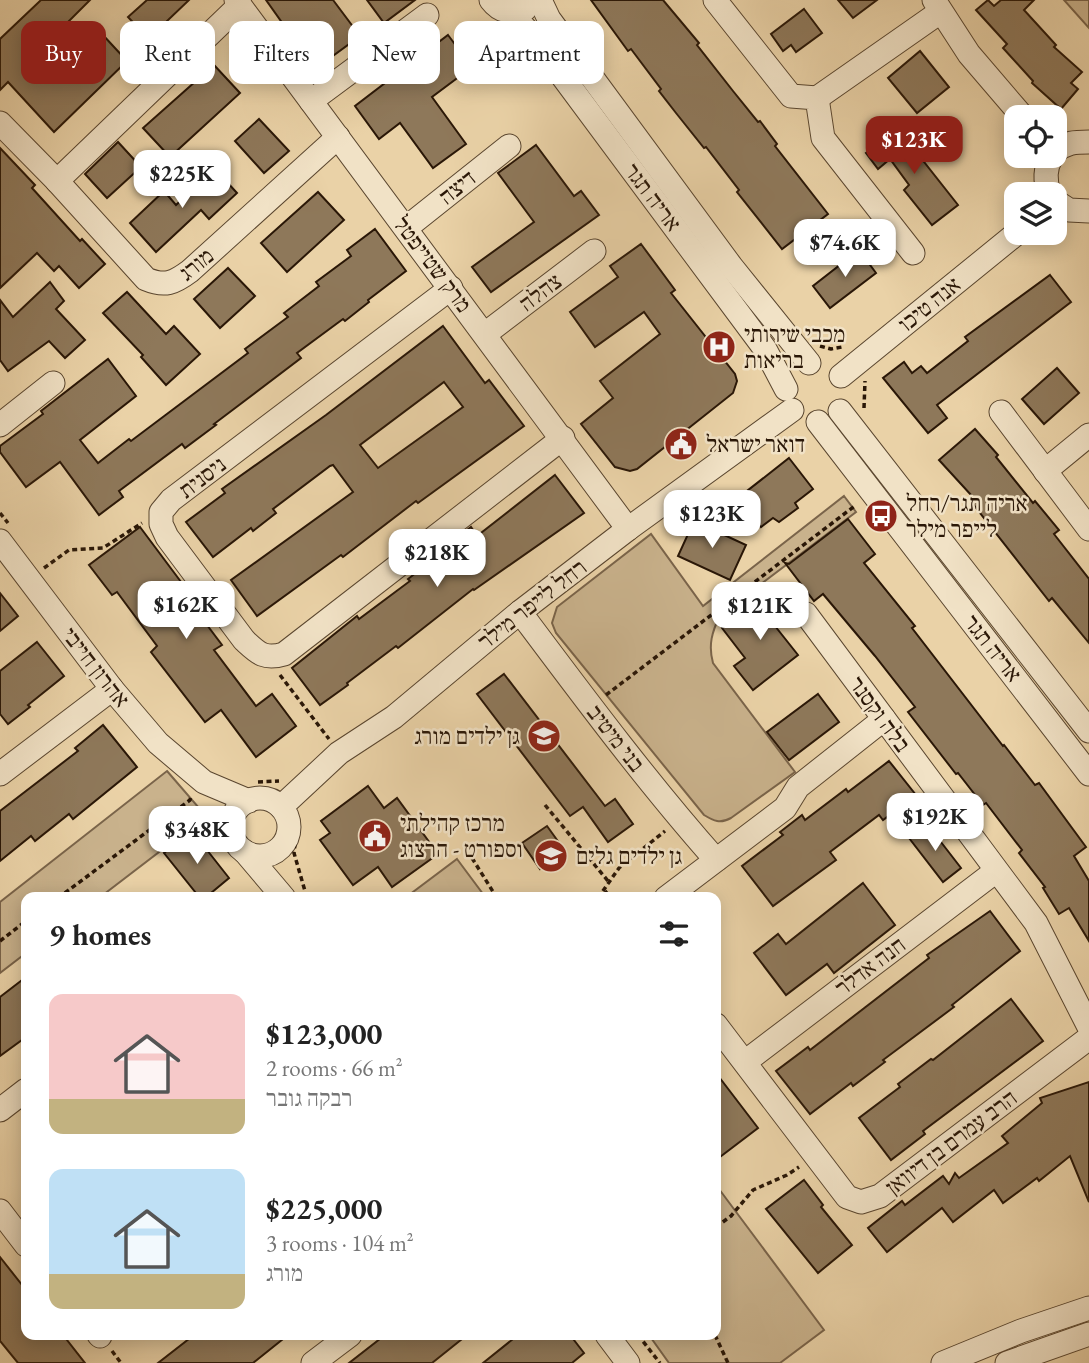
<!DOCTYPE html>
<html lang="en">
<head>
<meta charset="utf-8">
<style>
  :root { --surface:#fff; --page:#f2f2f2; --text:#222; --muted:#767676; --accent:#8f2418 }
  body { margin:0; font-family:"EB Garamond","Frank Ruhl Libre",serif; background:var(--page); color:var(--text); height:100vh; display:flex; flex-direction:column; font-size:26px; white-space:nowrap }
  * { box-sizing:border-box; margin:0 }
  p { font-size:23px; color:var(--muted) }
  .icon { flex:none; width:38px; height:38px; fill:none; stroke:currentColor; stroke-width:2; stroke-linecap:round; stroke-linejoin:round }
  .map { position:relative; flex:1; overflow:hidden }
  .sheet { position:absolute; left:21px; top:892px; width:700px; height:448px; display:flex; flex-direction:column; background:var(--surface); border-radius:14px; box-shadow:0 4px 18px #0003 }
  .sheet>* { flex:none }
  .banner { position:absolute; left:21px; top:21px; width:700px; height:63px; display:flex; gap:14px }
  .controls { position:absolute; left:1004px; top:105px; display:grid; gap:14px }
  .controls a { display:grid; place-items:center; width:63px; height:63px; border-radius:14px; background:var(--surface); box-shadow:0 4px 18px #0003; font-size:35px }
  .price { position:absolute; translate:-50% -60px; padding:0 16px; border-radius:14px; background:#fff; color:#222; font-size:23px; line-height:46px; filter:drop-shadow(0 2px 4px #0008) }
  .price::after { content:''; position:absolute; left:50%; top:42px; width:21px; height:16px; margin-left:-10px; background:inherit; clip-path:polygon(0 0,100% 0,50% 100%) }
  .price.current { background:var(--accent); color:#fff }
  ul { padding:0; list-style:none }
  li { display:flex; align-items:center; gap:21px; height:175px; padding:0 28px }
  li span { display:grid; place-items:center; flex:none; width:196px; height:140px; border-radius:14px; color:#555 }
  li>.icon { margin-inline-start:auto }
  span .icon { width:84px; height:84px; fill:#fffc; stroke-width:1 }
  li b { font-size:30px }
  h2 { display:flex; justify-content:space-between; align-items:center; height:84px; padding:0 28px; font-size:30px }
  .tag { padding:0 24px; border-radius:14px; background:var(--surface); box-shadow:0 4px 18px #0003; font-size:24px; line-height:63px }
  .tag.current { background:var(--accent); color:#fff }
  .map>svg:first-child { display:block }
</style>
</head>
<body>
<div class="map">
<svg width="1089" height="1363" viewBox="0 0 1089 1363">
  <rect width="100%" height="100%" fill="#ead2a7"/>
  <filter id="stains"><feTurbulence type="fractalNoise" baseFrequency=".00286" numOctaves="4"/><feColorMatrix values="0 0 0 0 .2 0 0 0 0 .09 0 0 0 0 .02 0 0 0 .5 -.17"/></filter>
  <radialGradient id="worn" r=".72"><stop offset=".6" stop-color="#630" stop-opacity="0"/><stop offset="1" stop-color="#630" stop-opacity=".3"/></radialGradient>
  <!-- green -->
  <g fill="#c9b28c" stroke="#7a644a" stroke-width="2">
    <path d="M1064 0H1089V28Z"/>
    <path d="M844 496 856 512 720 615C712 632 708 645 713 663L795 772 731 818C720 824 714 821 704 815L556 633 552 623 557 607 651 534 703 606Z"/>
    <path d="M167 771 206 816 99 898H26V953L0 973V902Z"/>
    <path d="M457 859 486 898H405Z"/>
    <path d="M716 1185 824 1330 780 1363H669L649 1335H716Z"/>
  </g>
  <!-- building -->
  <g fill="#8e785a" stroke="#2a1707" stroke-width="2" fill-rule="evenodd">
    <path d="M41 0H90L42 48 63 70 102 34 127 61 54 132 8 82 0 90V39Z"/>
    <path d="M147 0H189L167 21 176 31 158 49 128 17Z"/>
    <path d="M266 0H333L360 36 315 69Z"/>
    <path d="M367 0H415L384 23Z"/>
    <path d="M591 0H663L699 43 697 45 733 91 758 122 760 121 777 144 775 146 828 214 782 249 737 192 739 190 706 147 704 148 676 113 659 91 661 89 631 49 628 51Z"/>
    <path d="M838 0H877L853 18Z"/>
    <path d="M988 0 994 6 1001 0H1034L1024 10 1056 45 1054 47 1082 72 1071 83 1078 89 1061 109 1032 83 1033 81 1003 48 1007 44 976 10Z"/>
    <path d="M804 9 822 33 796 52 791 45 783 51 771 34Z"/>
    <path d="M448 35 472 67 432 97 466 144 433 168 400 123 379 139 355 106Z"/>
    <path d="M920 51 949 87 917 113 888 78Z"/>
    <path d="M214 65 240 93 170 157 143 128Z"/>
    <path d="M259 119 289 151 264 173 235 141Z"/>
    <path d="M900 128 922 157 921 158 958 205 932 225 904 190 909 185 890 159 878 169 866 153Z"/>
    <path d="M118 142 141 167 107 198 85 174Z"/>
    <path d="M536 145 574 196 581 191 599 215 491 292 472 267 534 222 498 173Z"/>
    <path d="M0 148 35 185 32 188 80 241 82 239 105 264 79 288 59 266 54 271 37 253 0 288Z"/>
    <path d="M215 169 237 193 209 219 201 210 156 252 130 223 164 191 176 205Z"/>
    <path d="M318 192 344 220 287 272 261 243Z"/>
    <path d="M375 229 406 271 368 300 369 302 345 321 343 319 297 353 301 358 214 424 216 425 185 448 182 444 119 491 123 497 99 515 60 462 26 487 0 452V446L43 414 41 411 108 359 136 396 80 440 98 463 129 439 131 441 248 353 245 349 288 317 284 313 319 286 316 282 351 256 347 250Z"/>
    <path d="M641 244 675 290 671 293 735 374 737 381 733 393 637 469 630 471 615 467 581 424 613 398 600 381 660 334 644 312 595 347 570 312 618 277 610 266Z"/>
    <path d="M859 250 876 273 830 308 813 286Z"/>
    <path d="M228 268 255 296 220 328 194 299Z"/>
    <path d="M1050 275 1071 302 937 405 947 418 928 433 883 378 904 362 912 373 921 366 927 373 968 341 965 337Z"/>
    <path d="M50 282 64 301 56 309 85 340 65 358 49 341 8 371 0 360V300L13 317Z"/>
    <path d="M127 292 166 334 174 326 200 354 166 385 141 357 143 355 103 313Z"/>
    <path d="M443 326 485 383 489 380 524 426 418 503 416 501 343 557 341 555 257 616 231 580 353 492 333 465 330 466 273 509 276 513 253 531 251 528 213 557 186 522 225 493 222 489 326 415ZM444 382 463 407 378 468 360 445Z"/>
    <path d="M1057 368 1079 393 1044 424 1022 399Z"/>
    <path d="M975 429 998 455 996 457 1033 503 1035 501 1059 530 1054 534 1089 579V643L1052 598 1049 601 969 499 972 496 939 460Z"/>
    <path d="M789 458 813 489 795 503 798 508 779 522 773 518 761 527 738 498Z"/>
    <path d="M555 475 584 513 474 590 473 589 398 648 396 646 347 683 348 685 320 705 292 668 357 616 359 619 410 581 408 579 444 551 443 549 471 527 477 536Z"/>
    <path d="M848 519 875 554 864 563 915 626 912 628 1003 746 1004 745 1035 785 1039 783 1086 847 1074 856 1089 881V941L1069 908 1059 914 1043 888 1045 887 1019 853 1022 850 986 803 983 805 958 773 956 774 908 712 915 707 875 656 823 594 814 601 785 563 789 564Z"/>
    <path d="M694 521 746 545 730 580 678 556Z"/>
    <path d="M140 527 196 602 192 605 222 645 214 650 256 706 272 694 296 726 256 757 221 710 205 722 151 652 157 646 117 592 112 595 89 565Z"/>
    <path d="M0 593 18 616 0 631Z"/>
    <path d="M768 593 786 617 775 626 798 655 753 690 734 666 745 658 722 628Z"/>
    <path d="M37 642 64 676 28 705 30 707 8 724 0 714V671Z"/>
    <path d="M504 674 605 806 615 799 633 824 608 842 583 807 570 816 477 694Z"/>
    <path d="M818 694 839 722 789 760 767 732Z"/>
    <path d="M103 725 137 767 73 819 69 814 35 841 31 836 0 861V811L78 751 75 748Z"/>
    <path d="M889 761 916 795 883 820 879 815 830 852 836 860 773 906 742 866 783 835 780 832 802 815 805 820 846 789 848 792Z"/>
    <path d="M368 786 384 808 397 798 438 854 392 887 378 867 353 885 320 840 330 833 321 821Z"/>
    <path d="M927 824 961 868 943 882 909 838Z"/>
    <path d="M547 826 565 851 540 869 522 843Z"/>
    <path d="M192 831 229 878 205 898H200L164 853Z"/>
    <path d="M863 883 895 925 834 973 827 964 786 995 754 953 778 934 786 944Z"/>
    <path d="M990 911 1020 951 952 1005 954 1007 883 1060 885 1062 853 1086 851 1083 810 1114 776 1071 808 1047 810 1050 929 958 927 955Z"/>
    <path d="M26 977V1037L0 1056V997Z"/>
    <path d="M1011 999 1043 1041 923 1131 925 1134 891 1160 859 1118 900 1087 898 1084 931 1059 933 1060Z"/>
    <path d="M716 1073 758 1128 716 1160Z"/>
    <path d="M1089 1082V1202L1070 1156 1039 1181 1037 1178 1003 1203 994 1190 953 1222 942 1208 887 1252 868 1228 902 1201 905 1205 943 1176 949 1184 955 1173 959 1178 1008 1143 1002 1136 1042 1103 1040 1098Z"/>
    <path d="M804 1180 823 1205 821 1207 852 1245 818 1273 766 1209Z"/>
    <path d="M0 1257 26 1290V1335H63L85 1363H18L0 1341Z"/>
    <path d="M194 1335H288L253 1363H158Z"/>
    <path d="M385 1335H467L432 1363H349Z"/>
    <path d="M518 1335H570L584 1353 572 1363H483Z"/>
  </g>
  <g fill="none" stroke-linecap="round" stroke-linejoin="round">
    <defs>
      <g id="minor">
        <path d="M236 0 628 529"/>
        <path d="M491 0C500 12 512 14 525 9"/>
        <path d="M540 0 549 19 731 266 809 363"/>
        <path d="M715 0 791 96 817 98 823 138 913 253"/>
        <path d="M934 0 969 54 1023 117"/>
        <path d="M510 12 534 38 765 349 786 389"/>
        <path d="M817 98 940 12"/>
        <path d="M311 101 427 15"/>
        <path d="M0 123 57 181 146 279C165 287 174 283 190 271L338 137"/>
        <path d="M1055 152C1066 142 1075 142 1089 142"/>
        <path d="M57 181 240 5"/>
        <path d="M1050 194C1044 181 1045 168 1052 156"/>
        <path d="M1055 201 1069 210 1089 211"/>
        <path d="M406 228 509 146"/>
        <path d="M451 288 171 500 161 512V524L167 537 244 640C258 653 264 660 284 654L563 438"/>
        <path d="M485 334 594 251"/>
        <path d="M841 376 1017 233"/>
        <path d="M840 411 1089 731"/>
        <path d="M1001 412 1089 529"/>
        <path d="M818 422 1089 774"/>
        <path d="M0 425 53 383"/>
        <path d="M1045 471 1089 435"/>
        <path d="M0 541 112 689 158 743 204 782 249 801"/>
        <path d="M520 612C583 696 646 781 716 860"/>
        <path d="M806 614 1036 923 1089 1027"/>
        <path d="M0 774 112 689"/>
        <circle cx="260" cy="827" r="29"/>
        <path d="M281 807 339 753 394 717 520 612 628 529 792 410"/>
        <path d="M245 852 284 898"/>
        <path d="M666 898 785 808 798 787 884 719"/>
        <path d="M716 1025 847 1197 861 1202 880 1196 1089 1038"/>
        <path d="M745 1062 996 871"/>
        <path d="M0 1110 26 1090"/>
        <path d="M0 1211 26 1245"/>
        <path d="M99 1335 100 1336"/>
        <path d="M607 1335 628 1363"/>
        <path d="M313 1363 350 1335"/>
        <path d="M943 1363 1021 1331 1089 1308"/>
        <path d="M1007 1363 1089 1334"/>
      </g>
    </defs>
    <!-- minor casing -->
    <use href="#minor" stroke="#5a462f" stroke-width="25"/>
    <!-- path -->
    <g stroke="#2a1707" stroke-width="3.5" stroke-dasharray="5 3.5" stroke-linecap="butt">
      <path d="M820 346 831 349 842 347"/>
      <path d="M864 408 865 381"/>
      <path d="M0 513 8 523"/>
      <path d="M44 568 69 550 103 548 142 523"/>
      <path d="M280 675 329 739"/>
      <path d="M606 695 856 505"/>
      <path d="M258 782 279 781"/>
      <path d="M545 805 608 881"/>
      <path d="M298 818 294 853 307 898"/>
      <path d="M472 858 497 898"/>
      <path d="M605 891 611 898"/>
      <path d="M58 898 190 800 191 796"/>
      <path d="M598 898 619 868 665 831"/>
      <path d="M0 941 26 921"/>
      <path d="M716 1227 731 1216 753 1190 787 1175 799 1167"/>
      <path d="M638 1335 660 1363"/>
      <path d="M715 1335 728 1363"/>
      <path d="M112 1351 121 1363"/>
    </g>
    <!-- minor -->
    <use href="#minor" stroke="#f1e2c6" stroke-width="23"/>
  </g>
  <!-- icons -->
  <defs>
    <symbol id="hospital-disc" viewBox="-11 -11 22 22"><circle r="9.5" fill="#8f2418" stroke="#f1e2c6"/><path d="M-5-5h3v3.5h4V-5h3V5h-3V1.5h-4V5h-3Z" fill="#fff"/></symbol>
    <symbol id="civic-disc" viewBox="-11 -11 22 22"><circle r="9.5" fill="#8f2418" stroke="#f1e2c6"/><path d="M-.6-6.5H3V-4.5H.6V-3L4-1V1h2V6H-6V1h2V-1L-.6-3ZM-1.2 2.5V6h2.4V2.5Z" fill="#fff"/></symbol>
    <symbol id="bus-disc" viewBox="-11 -11 22 22"><circle r="9.5" fill="#8f2418" stroke="#f1e2c6"/><path d="M-5-6H5V4H4V6H2V4H-2V6H-4V4H-5ZM-3.5-4V0h7V-4ZM-3.5 1.2v1.5H-2V1.2ZM2 1.2v1.5H3.5V1.2Z" fill="#fff"/></symbol>
    <symbol id="school-disc" viewBox="-11 -11 22 22"><circle r="9.5" fill="#8f2418" stroke="#f1e2c6"/><path d="M0-5L7-2L0 1L-7-2ZM-4 1L0 2.5L4 1V4Q0 6-4 4Z" fill="#fff"/></symbol>
  </defs>
  <g fill-rule="evenodd">
    <use href="#hospital-disc" x="700" y="328" width="38" height="38"/>
    <use href="#civic-disc" x="662" y="425" width="38" height="38"/>
    <use href="#bus-disc" x="862" y="497" width="38" height="38"/>
    <use href="#school-disc" x="525" y="717" width="38" height="38"/>
    <use href="#civic-disc" x="356" y="817" width="38" height="38"/>
    <use href="#school-disc" x="532" y="837" width="38" height="38"/>
  </g>
  <g text-anchor="middle" dominant-baseline="central" stroke-width="5" stroke-linejoin="round" paint-order="stroke">
    <!-- street labels -->
    <g font-size="23" fill="#2a1707" stroke="#f1e2c6">
      <text transform="translate(457 187) rotate(-39)">דיצה</text>
      <text transform="translate(653 197) rotate(53)">אריה תגר</text>
      <text transform="translate(196 264) rotate(-39)">מורג</text>
      <text transform="translate(433 264) rotate(53)">מרק שטייפטל</text>
      <text transform="translate(540 292) rotate(-37)">צהלה</text>
      <text transform="translate(929 304) rotate(-39)">אנה טיכו</text>
      <text transform="translate(202 477) rotate(-37)">ניסנית</text>
      <text transform="translate(532 604) rotate(-38)">רחל לייפר מילר</text>
      <text transform="translate(993 648) rotate(52)">אריה תגר</text>
      <text transform="translate(96 667) rotate(52)">אהרון חייבי</text>
      <text transform="translate(880 714) rotate(54)">בלה וקסנר</text>
      <text transform="translate(616 738) rotate(52)">בני מיטיב</text>
      <text transform="translate(870 966) rotate(-37)">חנה אדלר</text>
      <text transform="translate(951 1142) rotate(-37)">הרב עמרם בן דיוואן</text>
    </g>
    <!-- poi labels -->
    <g font-size="23" fill="#2a1707" stroke="#f1e2c6" text-anchor="start">
      <text x="744" y="334">מכבי שירותי<tspan x="744" dy="26">בריאות</tspan></text>
      <text x="706" y="444">דואר ישראל</text>
      <text x="906" y="503">אריה תגר/רחל<tspan x="906" dy="26">לייפר מילר</tspan></text>
      <text x="520" y="736" text-anchor="end">גן ילדים מורג</text>
      <text x="400" y="823">מרכז קהילתי<tspan x="400" dy="26">וספורט - הרצוג</tspan></text>
      <text x="576" y="856">גן ילדים גלים</text>
    </g>
  </g>
  <rect width="100%" height="100%" filter="url(#stains)"/>
  <rect width="100%" height="100%" fill="url(#worn)"/>
</svg>
<div class="controls">
<a><svg class="icon" aria-label="locate" viewBox="0 0 24 24"><circle cx="12" cy="12" r="6"/><path d="M12 2v4M12 18v4M2 12h4M18 12h4"/></svg></a>
<a><svg class="icon" aria-label="layers" viewBox="0 0 24 24"><path d="M12 4l9 5-9 5-9-5zM3 14l9 5 9-5"/></svg></a>
</div>
<b class="price current" style="left:914px;top:176px">$123K</b>
<b class="price" style="left:182px;top:210px">$225K</b>
<b class="price" style="left:845px;top:279px">$74.6K</b>
<b class="price" style="left:712px;top:550px">$123K</b>
<b class="price" style="left:437px;top:589px">$218K</b>
<b class="price" style="left:186px;top:641px">$162K</b>
<b class="price" style="left:760px;top:642px">$121K</b>
<b class="price" style="left:935px;top:853px">$192K</b>
<b class="price" style="left:197px;top:866px">$348K</b>
<div class="banner">
<a class="tag current">Buy</a>
<a class="tag">Rent</a>
<a class="tag">Filters</a>
<a class="tag">New</a>
<a class="tag">Apartment</a>
</div>
<section class="sheet">
<h2>9 homes<svg class="icon" aria-label="filters" viewBox="0 0 24 24"><path d="M4 7h16M4 17h16"/><circle cx="9" cy="7" r="2"/><circle cx="15" cy="17" r="2"/></svg></h2>
<ul>
<li><span style="background:linear-gradient(#f6c9c9 75%,#c2b280 0)"><svg class="icon" aria-label="home" viewBox="0 0 24 24"><path d="M3 11l9-7 9 7M6 9v11h12V9"/></svg></span><div><b>$123,000</b><p>2 rooms · 66 m²</p><p>רבקה גובר</p></div></li>
<li><span style="background:linear-gradient(#bfe0f5 75%,#c2b280 0)"><svg class="icon" aria-label="home" viewBox="0 0 24 24"><path d="M3 11l9-7 9 7M6 9v11h12V9"/></svg></span><div><b>$225,000</b><p>3 rooms · 104 m²</p><p>מורג</p></div></li>
</ul>
</section>
</div>
</body>
</html>
